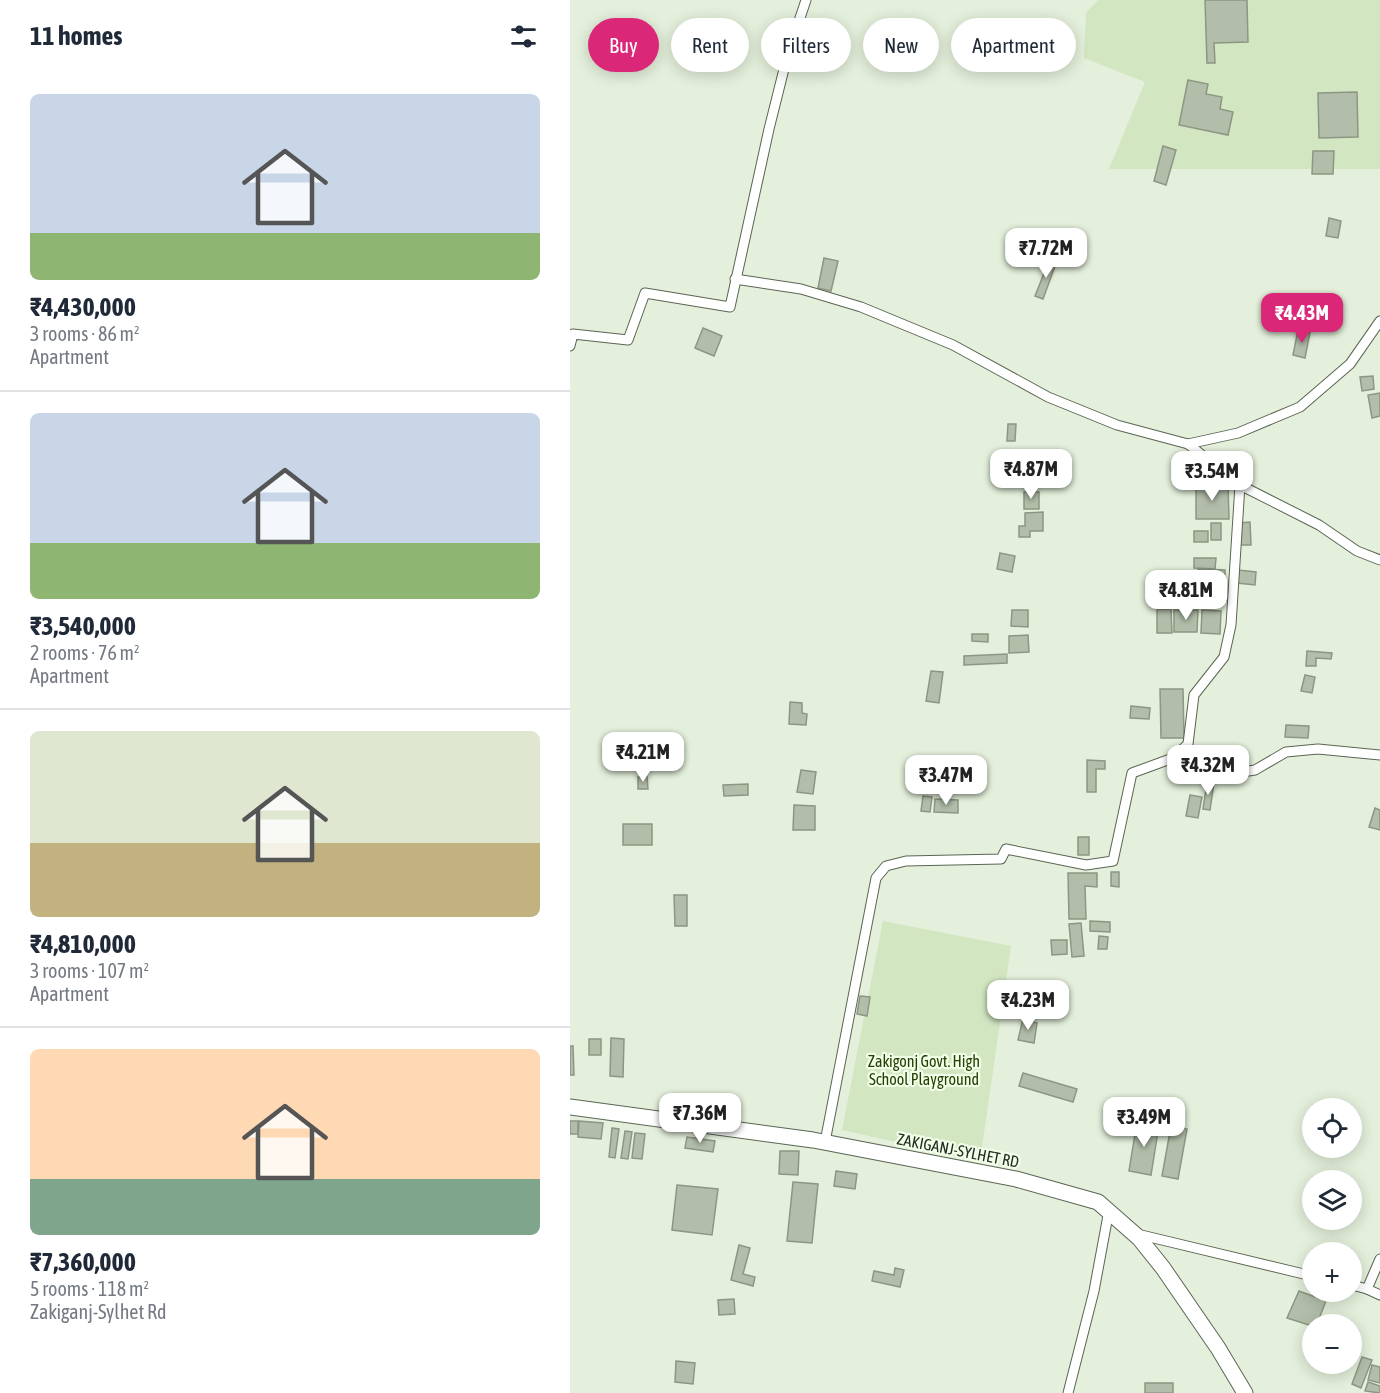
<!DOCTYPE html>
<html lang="en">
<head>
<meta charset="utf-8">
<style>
  :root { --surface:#fff; --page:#f6f6f7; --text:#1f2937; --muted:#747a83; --line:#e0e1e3; --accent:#db2777 }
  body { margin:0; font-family:"Asap Condensed",sans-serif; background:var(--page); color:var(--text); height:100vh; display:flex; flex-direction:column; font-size:22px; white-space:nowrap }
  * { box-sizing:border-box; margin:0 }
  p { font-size:20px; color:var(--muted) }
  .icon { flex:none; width:33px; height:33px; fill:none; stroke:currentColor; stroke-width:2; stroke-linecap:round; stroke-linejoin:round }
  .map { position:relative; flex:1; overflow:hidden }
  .sheet { display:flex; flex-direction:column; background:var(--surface); width:570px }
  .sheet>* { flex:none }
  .top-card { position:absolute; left:18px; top:18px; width:570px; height:54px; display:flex; gap:12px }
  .tools { position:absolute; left:732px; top:1098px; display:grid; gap:12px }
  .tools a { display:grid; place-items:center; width:60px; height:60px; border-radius:50%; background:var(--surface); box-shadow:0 3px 15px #0003; font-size:30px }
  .price { position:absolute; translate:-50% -51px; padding:0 14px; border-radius:12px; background:#fff; color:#222; font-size:20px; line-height:39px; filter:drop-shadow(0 2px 3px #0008) }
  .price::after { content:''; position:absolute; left:50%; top:36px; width:18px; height:14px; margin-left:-9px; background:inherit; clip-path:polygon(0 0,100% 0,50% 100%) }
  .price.current { background:var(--accent); color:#fff }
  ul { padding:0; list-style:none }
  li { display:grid; align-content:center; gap:12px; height:318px; padding:0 30px }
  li+li { border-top:2px solid var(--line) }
  li span { display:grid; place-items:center; height:186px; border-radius:9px; color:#555 }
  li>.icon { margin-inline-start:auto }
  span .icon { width:108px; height:108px; fill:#fffc; stroke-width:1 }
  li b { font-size:26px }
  h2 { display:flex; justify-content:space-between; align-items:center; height:72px; padding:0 30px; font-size:26px }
  .pill { padding:0 21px; border-radius:27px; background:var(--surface); box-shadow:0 3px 15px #0003; font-size:21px; line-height:54px }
  .pill.current { background:var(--accent); color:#fff }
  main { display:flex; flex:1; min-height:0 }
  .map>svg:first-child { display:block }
</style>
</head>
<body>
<main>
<section class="sheet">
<h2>11 homes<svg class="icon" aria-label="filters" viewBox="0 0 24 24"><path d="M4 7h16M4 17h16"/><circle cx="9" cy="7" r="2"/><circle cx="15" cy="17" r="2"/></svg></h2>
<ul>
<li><span style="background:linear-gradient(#c9d6e8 75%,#8fb573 0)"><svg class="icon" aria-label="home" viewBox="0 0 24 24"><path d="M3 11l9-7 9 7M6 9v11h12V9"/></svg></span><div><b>₹4,430,000</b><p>3 rooms · 86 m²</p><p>Apartment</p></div></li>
<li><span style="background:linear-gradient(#c9d6e8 70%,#8fb573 0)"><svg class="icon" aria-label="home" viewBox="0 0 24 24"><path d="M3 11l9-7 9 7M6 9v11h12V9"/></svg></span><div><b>₹3,540,000</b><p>2 rooms · 76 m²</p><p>Apartment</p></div></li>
<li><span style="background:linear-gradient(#dfe7d0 60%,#c2b280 0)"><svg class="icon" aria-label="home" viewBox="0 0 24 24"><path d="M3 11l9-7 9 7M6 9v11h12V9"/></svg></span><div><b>₹4,810,000</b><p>3 rooms · 107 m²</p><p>Apartment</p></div></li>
<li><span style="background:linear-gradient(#ffd9b3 70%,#7fa58c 0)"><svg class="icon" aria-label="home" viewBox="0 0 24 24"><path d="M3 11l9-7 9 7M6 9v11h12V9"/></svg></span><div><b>₹7,360,000</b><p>5 rooms · 118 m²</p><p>Zakiganj-Sylhet Rd</p></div></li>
</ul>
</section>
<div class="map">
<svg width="810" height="1393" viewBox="0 0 810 1393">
  <rect width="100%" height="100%" fill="#e4f0db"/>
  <!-- green -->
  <g fill="#d1e6c1">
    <path d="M528 0H810V169H539L575 82 514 58 516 13Z"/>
    <path d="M313 921 441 946 410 1161 272 1130Z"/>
  </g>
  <!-- building -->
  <g fill="#b3beaa" stroke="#8c9783" stroke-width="1.5">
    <path d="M635 0H677L678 42 644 43 645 63H637Z"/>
    <path d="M618 80 638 84 636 94 652 97 650 109 663 112 658 135 609 125Z"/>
    <path d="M787 92 788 137 749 138 748 93Z"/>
    <path d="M593 146 606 150 596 185 584 181Z"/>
    <path d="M743 151H764L763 174H742Z"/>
    <path d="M759 218 771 221 768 238 756 236Z"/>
    <path d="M254 258 268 261 261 291 248 288Z"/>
    <path d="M480 258 487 261 473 299 465 296Z"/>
    <path d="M133 328 152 336 144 356 125 348Z"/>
    <path d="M728 330 740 332 735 358 723 355Z"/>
    <path d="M803 376 804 389 792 391 790 377Z"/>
    <path d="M810 393V416L802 418 798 395Z"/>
    <path d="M438 424H446L445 441H437Z"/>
    <path d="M658 485 659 519H626V486Z"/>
    <rect x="454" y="492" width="15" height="17"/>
    <path d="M473 512V531H460V537H449V526H455V513Z"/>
    <path d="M680 522 681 545H670L669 523Z"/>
    <rect x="641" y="523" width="10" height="17"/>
    <rect x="624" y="531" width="14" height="11"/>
    <path d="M430 553 445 556 442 572 427 569Z"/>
    <path d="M624 558H646L645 569 624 568Z"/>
    <path d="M628 569 655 570V583H643V588H627Z"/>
    <path d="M668 570 686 572 685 585 667 583Z"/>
    <path d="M656 589V601L628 602 627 590Z"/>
    <path d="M587 609H601L602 633H587Z"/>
    <path d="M442 610H458V627L441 626Z"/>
    <path d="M604 610H628L627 632H604Z"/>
    <path d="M632 610 651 611 650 634 631 633Z"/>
    <path d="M402 634H418V642L402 641Z"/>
    <path d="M458 635 459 652 439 653V636Z"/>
    <path d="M737 651 762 653 761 659 746 658V666H736Z"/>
    <path d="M437 654V663L394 665V656Z"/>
    <path d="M361 671 373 672 369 703 356 701Z"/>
    <path d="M735 675 745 677 742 693 731 691Z"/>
    <path d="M590 689H613L614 738H591Z"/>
    <path d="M220 702 232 703V713L237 714 236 725 219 724Z"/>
    <path d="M561 706 580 708 579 719 560 718Z"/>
    <path d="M716 725 739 726 738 738 715 737Z"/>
    <path d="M517 760 535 761V769H526V792H517Z"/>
    <path d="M354 762 363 763 362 791H353Z"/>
    <path d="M231 770 246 772 243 794 227 792Z"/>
    <path d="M77 776 78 789H68V777Z"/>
    <path d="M637 782 644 783 640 810 633 809Z"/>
    <path d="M178 784V795L154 796 153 785Z"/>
    <path d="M620 795 632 797 628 818 616 816Z"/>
    <path d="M353 796 362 797 360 812 351 811Z"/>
    <path d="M365 799 388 800V813L364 812Z"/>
    <path d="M224 805 245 806V830H223Z"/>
    <path d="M805 808 810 810V830L799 827Z"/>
    <rect x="53" y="824" width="29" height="21"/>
    <rect x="508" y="837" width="11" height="18"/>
    <path d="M541 872H549V887L541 886Z"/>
    <path d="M498 873H527V887L515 886 516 919H499Z"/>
    <path d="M104 895H117V926H105Z"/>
    <path d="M520 921 540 922V932L520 931Z"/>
    <path d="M511 923 514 956 502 957 499 924Z"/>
    <path d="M529 936 538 937 537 949H528Z"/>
    <path d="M481 940H497V954L482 955Z"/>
    <path d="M290 996 300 997 297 1016 287 1014Z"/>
    <path d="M453 1019 467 1023 464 1043 448 1040Z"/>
    <path d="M41 1038 54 1039 53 1077 40 1076Z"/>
    <rect x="19" y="1039" width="12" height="16"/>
    <path d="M0 1046H3L4 1075H0Z"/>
    <path d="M453 1073 507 1089 503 1102 449 1086Z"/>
    <rect x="0" y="1121" width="8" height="13"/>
    <path d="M9 1121 33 1123 31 1139 8 1137Z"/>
    <path d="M567 1122 589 1125 581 1175 559 1171Z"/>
    <path d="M601 1126 617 1129 608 1179 592 1176Z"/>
    <path d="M42 1128 49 1129 45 1158 39 1157Z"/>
    <path d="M55 1131 62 1132 58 1159 51 1158Z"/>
    <path d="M65 1133 75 1134 72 1159 62 1158Z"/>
    <path d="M117 1137 145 1141 143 1152 115 1148Z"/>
    <path d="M210 1151H229L228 1175 209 1174Z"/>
    <path d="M266 1171 287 1174 285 1189 264 1186Z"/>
    <path d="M223 1182 248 1184 242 1243 217 1241Z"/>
    <path d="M107 1185 148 1189 142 1235 102 1230Z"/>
    <path d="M169 1245 180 1248 173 1274 185 1277 183 1286 161 1280Z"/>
    <path d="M325 1268 334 1270 330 1287 302 1281 304 1271 324 1275Z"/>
    <path d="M729 1291 756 1301 747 1324 742 1326 717 1318Z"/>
    <path d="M164 1299 165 1314 149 1315 148 1300Z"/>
    <path d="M792 1357 802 1360 791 1388 782 1384Z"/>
    <path d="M106 1361 125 1363 123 1384 105 1382Z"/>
    <path d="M802 1365 810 1367V1383L798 1380Z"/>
    <path d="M798 1382 810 1386V1393L795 1391Z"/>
    <rect x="575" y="1383" width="28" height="10"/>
  </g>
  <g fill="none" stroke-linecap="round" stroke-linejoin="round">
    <defs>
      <g id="street">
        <path d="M165 279 231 289 291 307 383 345 478 397 547 425 618 444 668 433 730 407 780 364 810 321"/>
        <path d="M0 346 3 334 58 340 75 293 160 307 199 129 217 57 236 0"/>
        <path d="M618 444 670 485 749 525 787 551 810 560"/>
        <path d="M603 758 659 774 685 770 716 752 748 749 810 755"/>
        <path d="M255 1142 306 878 316 866 336 861 431 859 436 849 516 865 543 861 562 773 603 758 618 744 624 695 654 657 661 625 670 485"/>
        <path d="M567 1234 742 1276"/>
        <path d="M782 1285 797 1289 810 1259"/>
        <path d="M797 1289 810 1295"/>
        <path d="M498 1393 524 1291 539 1210"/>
      </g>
      <path id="primary" d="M0 1107 243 1140 446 1179 528 1202 569 1238 593 1268 648 1348 675 1393"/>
    </defs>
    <!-- street casing -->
    <use href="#street" stroke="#5a6553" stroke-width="11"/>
    <!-- primary casing -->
    <use href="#primary" stroke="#5a6553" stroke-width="17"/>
    <!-- street -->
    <use href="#street" stroke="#fff" stroke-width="9"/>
    <!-- primary -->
    <use href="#primary" stroke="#fff" stroke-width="15"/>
  </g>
  <g text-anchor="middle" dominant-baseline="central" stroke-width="4.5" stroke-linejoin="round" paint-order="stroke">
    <!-- park labels -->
    <g font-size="16" fill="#243f03" stroke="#f1fee8">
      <text x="354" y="1061">Zakigonj Govt. High<tspan x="354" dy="18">School Playground</tspan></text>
    </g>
    <!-- street labels -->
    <g font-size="16" fill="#252a22" stroke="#f1fee8">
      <text transform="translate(388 1150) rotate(11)">ZAKIGANJ-SYLHET RD</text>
    </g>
  </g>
</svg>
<div class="tools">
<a><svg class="icon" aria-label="locate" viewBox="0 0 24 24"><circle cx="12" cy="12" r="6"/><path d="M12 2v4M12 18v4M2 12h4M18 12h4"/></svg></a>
<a><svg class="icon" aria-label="layers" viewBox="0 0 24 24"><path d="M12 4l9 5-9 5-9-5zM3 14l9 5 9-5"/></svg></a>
<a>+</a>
<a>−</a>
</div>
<b class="price" style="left:476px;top:279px">₹7.72M</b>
<b class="price current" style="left:732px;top:344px">₹4.43M</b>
<b class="price" style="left:461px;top:500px">₹4.87M</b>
<b class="price" style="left:642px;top:502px">₹3.54M</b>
<b class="price" style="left:616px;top:621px">₹4.81M</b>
<b class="price" style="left:73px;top:783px">₹4.21M</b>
<b class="price" style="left:638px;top:796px">₹4.32M</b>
<b class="price" style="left:376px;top:806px">₹3.47M</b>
<b class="price" style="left:458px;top:1031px">₹4.23M</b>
<b class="price" style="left:130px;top:1144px">₹7.36M</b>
<b class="price" style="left:574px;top:1148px">₹3.49M</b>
<div class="top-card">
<a class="pill current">Buy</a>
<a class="pill">Rent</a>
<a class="pill">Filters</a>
<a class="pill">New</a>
<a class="pill">Apartment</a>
</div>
</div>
</main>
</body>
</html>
